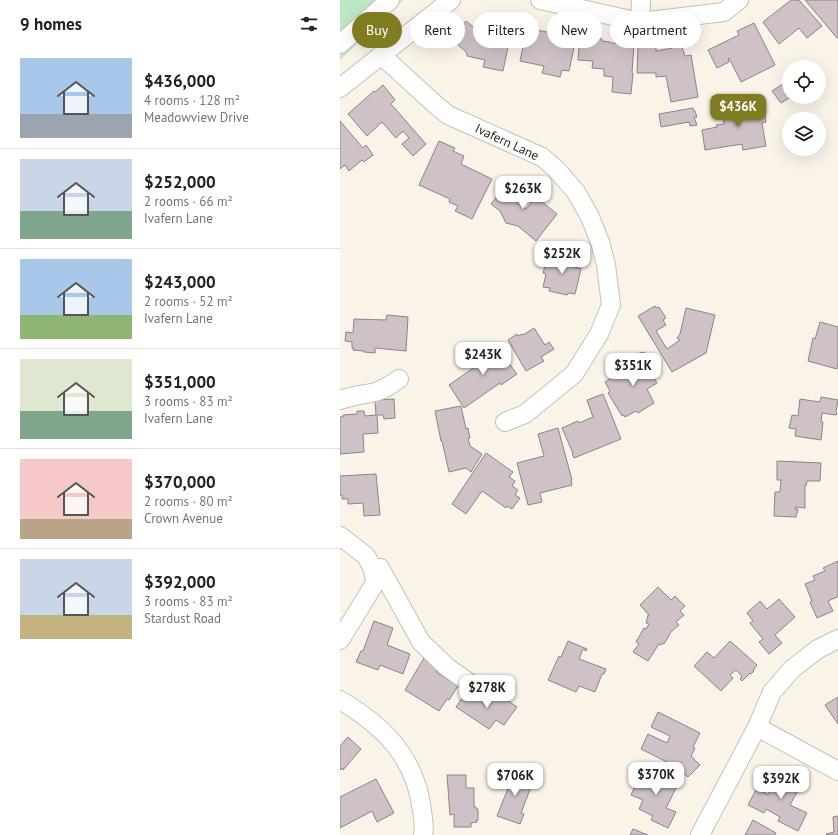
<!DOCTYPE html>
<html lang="en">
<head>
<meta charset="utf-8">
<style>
  :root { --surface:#fff; --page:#f2f2f2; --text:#202124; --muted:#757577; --line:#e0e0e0; --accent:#807c22 }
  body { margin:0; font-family:"PT Sans",sans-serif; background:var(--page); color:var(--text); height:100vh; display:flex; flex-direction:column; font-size:15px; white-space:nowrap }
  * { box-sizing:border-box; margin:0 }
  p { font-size:13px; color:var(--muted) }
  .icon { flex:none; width:22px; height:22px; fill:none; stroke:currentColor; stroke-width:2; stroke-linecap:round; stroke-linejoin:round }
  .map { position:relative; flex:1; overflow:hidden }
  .sheet { display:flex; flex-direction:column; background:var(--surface); width:340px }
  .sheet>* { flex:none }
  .top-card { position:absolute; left:12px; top:12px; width:380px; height:36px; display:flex; gap:8px }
  .tools { position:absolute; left:442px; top:60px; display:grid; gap:8px }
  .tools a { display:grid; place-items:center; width:44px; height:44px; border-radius:50%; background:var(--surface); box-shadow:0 4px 16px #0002; font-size:20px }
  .price { position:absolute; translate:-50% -34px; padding:0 9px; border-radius:8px; background:#fff; color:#222; font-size:13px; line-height:26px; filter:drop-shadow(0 1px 2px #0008) }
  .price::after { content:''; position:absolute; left:50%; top:24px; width:12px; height:9px; margin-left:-6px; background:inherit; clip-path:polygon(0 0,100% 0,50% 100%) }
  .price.on { background:var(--accent); color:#fff }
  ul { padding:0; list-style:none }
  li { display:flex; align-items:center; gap:12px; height:100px; padding:0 20px }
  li+li { border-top:1px solid var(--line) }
  li span { display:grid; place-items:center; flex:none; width:112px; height:80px; border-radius:0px; color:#555 }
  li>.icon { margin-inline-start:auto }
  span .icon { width:48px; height:48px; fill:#fffc; stroke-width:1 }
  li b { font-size:17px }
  h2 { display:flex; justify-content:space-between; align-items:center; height:48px; padding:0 20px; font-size:17px }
  .tag { padding:0 14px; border-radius:18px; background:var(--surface); box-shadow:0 4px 16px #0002; font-size:14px; line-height:36px }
  .tag.on { background:var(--accent); color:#fff }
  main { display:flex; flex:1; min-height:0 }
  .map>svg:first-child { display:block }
</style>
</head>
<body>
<main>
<section class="sheet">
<h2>9 homes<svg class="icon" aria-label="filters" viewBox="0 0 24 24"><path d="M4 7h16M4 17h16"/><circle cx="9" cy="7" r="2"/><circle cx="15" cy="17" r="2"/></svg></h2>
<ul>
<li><span style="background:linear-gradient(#a9c7e8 70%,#9aa5b1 0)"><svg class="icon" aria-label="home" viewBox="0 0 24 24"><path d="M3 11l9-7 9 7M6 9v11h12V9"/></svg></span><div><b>$436,000</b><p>4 rooms · 128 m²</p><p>Meadowview Drive</p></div></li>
<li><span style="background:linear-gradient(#c9d6e8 65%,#7fa58c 0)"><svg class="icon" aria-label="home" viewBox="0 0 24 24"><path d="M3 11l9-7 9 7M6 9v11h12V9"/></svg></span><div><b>$252,000</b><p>2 rooms · 66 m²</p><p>Ivafern Lane</p></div></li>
<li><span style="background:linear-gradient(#a9c7e8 70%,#8fb573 0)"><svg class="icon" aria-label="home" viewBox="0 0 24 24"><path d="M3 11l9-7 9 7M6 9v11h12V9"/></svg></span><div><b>$243,000</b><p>2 rooms · 52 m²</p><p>Ivafern Lane</p></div></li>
<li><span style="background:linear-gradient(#dfe7d0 65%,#7fa58c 0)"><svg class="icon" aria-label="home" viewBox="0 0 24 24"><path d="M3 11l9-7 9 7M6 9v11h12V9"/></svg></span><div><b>$351,000</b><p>3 rooms · 83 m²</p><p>Ivafern Lane</p></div></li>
<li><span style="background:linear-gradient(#f6c9c9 75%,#b9a48a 0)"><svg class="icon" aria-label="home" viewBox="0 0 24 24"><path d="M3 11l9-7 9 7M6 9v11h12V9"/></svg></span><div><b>$370,000</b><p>2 rooms · 80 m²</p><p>Crown Avenue</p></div></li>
<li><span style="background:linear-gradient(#c9d6e8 70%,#c2b280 0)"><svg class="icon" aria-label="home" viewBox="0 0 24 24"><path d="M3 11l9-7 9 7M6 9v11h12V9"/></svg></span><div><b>$392,000</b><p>3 rooms · 83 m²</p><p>Stardust Road</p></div></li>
</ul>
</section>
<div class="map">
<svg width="498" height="835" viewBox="0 0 498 835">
  <rect width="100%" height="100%" fill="#faf3e8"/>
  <!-- green -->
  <path fill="#bce7c7" d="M0 0H63L0 60Z"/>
  <!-- building -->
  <g fill="#cfc2c7" stroke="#8f8287">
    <path d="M451 0H459L482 26 467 38 459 28 439 44 423 22Z"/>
    <path d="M465 0H498V37L497 38Z"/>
    <path d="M154 18 173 23 163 71 143 67 145 60 127 56V53L111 38 126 21 144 36 145 35 150 36Z"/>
    <path d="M414 23 435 65 401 82 389 58 388 59 389 62 377 68 368 50 399 35 397 31Z"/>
    <path d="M187 28 236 38 229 71 222 70 220 77 202 73 204 66 180 61Z"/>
    <path d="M242 37 262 39V41L270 42V43L294 44 292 73H293L291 94 272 92 273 77 264 76V69L252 68 253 61 238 60 239 47H241Z"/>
    <path d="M341 44 345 56 351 55 358 97 331 102 326 76 316 77V73H297L298 46 316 47V51L333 48V46Z"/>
    <path d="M446 82 449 88V97H451L441 103 432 91Z"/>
    <path d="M43 85 55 100 51 104 86 144 73 156 62 144 69 138 63 131 56 138 42 122 27 136 8 114 34 91 35 92Z"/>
    <path d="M423 102 426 122 422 123 426 146 403 150 402 144 365 150 362 130 377 127 376 125 384 124 382 109Z"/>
    <path d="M353 108 354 111H355L357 117H354L357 125 350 126 349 122 321 127 319 114Z"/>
    <path d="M0 121 23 148 26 145 33 155 24 162 22 160 9 171 5 165 0 169Z"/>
    <path d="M99 141 115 148 113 151 124 156 121 164 152 179 132 219 115 211 118 206 109 202 110 199 79 185Z"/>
    <path d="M172 177 187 189 177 202 186 209 196 197 217 214 196 241 178 226 166 223 160 211 151 204Z"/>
    <path d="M218 251 234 255 231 266 241 269 235 294 228 293 227 295 209 291 210 288 203 287 206 274 203 273 206 262 215 264Z"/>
    <path d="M315 306 316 308 319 307 326 318 323 320 326 325 316 331 327 349 340 340 337 338 340 334 346 308 375 315 366 353 332 372 298 316Z"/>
    <path d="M47 315 68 317 66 351 35 348V353L24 352V351L13 350 14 348H12V342L5 341 6 332 13 333 14 319 46 320Z"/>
    <path d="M480 322 498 327V363L497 369 468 361 473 338 475 339Z"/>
    <path d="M194 328 205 345 209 342 214 349 201 357 204 361 186 371 168 340 177 334 178 336 182 334 183 335Z"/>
    <path d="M153 342 177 374 161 385 160 383 124 408 109 385 142 362 136 354Z"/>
    <path d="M304 352 311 369 309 370 317 383 307 389 314 403 298 413 296 411 285 417 284 415 282 416 268 393 270 391 265 382 279 374 281 378 293 371 288 356Z"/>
    <path d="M263 394 281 439 234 458 232 453H233L222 428 238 421 239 423 253 417 247 400Z"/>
    <path d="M481 397 498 400 496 412 497 413 496 415 482 413 481 422H483L481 440 455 436 456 429 449 428 452 415 458 416 460 399 480 402Z"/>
    <path d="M54 399 55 418 44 419 43 415H37L38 433 23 434 24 452 0 454V417H3V415L17 414V411H24L25 416 36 415 35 400Z"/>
    <path d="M121 406 126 429 128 428 130 438H128L130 446 142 454 131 472 126 468 109 472 102 441H101L95 411Z"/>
    <path d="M218 428 232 480H231L232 485 200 493 202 502 188 505 177 463 204 456 198 434Z"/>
    <path d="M146 453 173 472 169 477 175 481 172 486 178 490 175 495 180 498 172 509 167 506 166 508 142 491 126 514 112 504Z"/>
    <path d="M437 461 481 463 480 481H467L466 486 465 485V508L455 507V509H458L456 517 434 516 435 492H440L441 480H437Z"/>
    <path d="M36 474 40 515 24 516 23 503 8 504V499H2V495H0V476Z"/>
    <path d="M498 561V597H497L488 601 493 611 477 618 470 602 472 601 465 584 475 580 473 576 485 571 483 568Z"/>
    <path d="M318 587 331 600 335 596 345 606 340 611 344 615 336 622 339 625 331 632 324 644 322 643 321 645 319 644 308 661 293 652 299 644 296 642 304 628 306 629 309 624 306 623 308 615H309L300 605Z"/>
    <path d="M439 599 455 617 435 635 442 643 429 654 419 642 423 639 410 623 413 621 407 613 420 601 427 609Z"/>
    <path d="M34 621 53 628 47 645 70 654 63 674 40 665 38 670 16 662 21 651H23Z"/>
    <path d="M228 641 247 649 246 651 243 649 239 659 266 669 264 674H262L255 692 239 686 236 692 208 680 219 656 221 657Z"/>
    <path d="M390 641 417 665 413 670 414 671 411 674 410 673 402 681 400 679 402 676 396 670 390 675 393 678 381 691 354 666 367 652 374 658Z"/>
    <path d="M84 658 99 667 96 672 118 686 109 700 107 699 99 711 65 690Z"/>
    <path d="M128 690 147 704 155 692 177 707 164 725 156 720 149 729 116 707Z"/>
    <path d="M498 697V724L485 705Z"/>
    <path d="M318 712 360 733 353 747 355 748 351 756 360 765 348 777 335 766 301 749 308 734 327 743 330 736 311 727Z"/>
    <path d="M8 737 21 749 3 770 2 768 0 770V746Z"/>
    <path d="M304 767 338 784 326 808 336 812 328 828 311 820 313 816 299 809 303 800 291 795Z"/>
    <path d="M437 770 462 783 450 805 467 813 458 831 438 821 440 817 426 809 424 813 408 805 417 788 428 795 431 790 427 789Z"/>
    <path d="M170 771 194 779 181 813 184 814 180 824 157 816 169 786 165 785Z"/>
    <path d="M107 775H126V788H134V807H136V809H138V820H136L137 822 131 823V827H114V814L110 815Z"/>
    <path d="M36 779 54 813 37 822 32 811 0 828V797Z"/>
    <path d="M498 816V835H487L486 834 494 832 493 817Z"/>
    <path d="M413 820 436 833 435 835H405Z"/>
    <path d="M293 829 308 835H290Z"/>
  </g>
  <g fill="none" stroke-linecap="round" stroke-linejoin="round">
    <defs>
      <g id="minor">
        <path d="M200 0 300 22 384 12 399 0"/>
        <path d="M300 22 301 0"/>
        <path d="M0 44 50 0"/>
        <path d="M41 55 97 106 108 115 202 157 216 169 236 192 250 217 260 242 266 265 271 305 259 334 234 374 185 414 165 422"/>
        <path d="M0 88 111 0"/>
        <path d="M0 400C11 396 20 395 31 393 42 391 51 385 59 379"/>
        <path d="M0 536 26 556 33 569 35 583 0 640"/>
        <path d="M32 568H40L81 642 107 667 141 691"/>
        <path d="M0 700C44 726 76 758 82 811 83 819 85 827 83 835"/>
        <path d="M417 727 498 771"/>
        <path d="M360 835 417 727 432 692 452 669 478 649 498 639"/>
      </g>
    </defs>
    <!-- minor casing -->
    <use href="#minor" stroke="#c8c0b6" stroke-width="20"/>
    <!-- minor -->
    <use href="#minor" stroke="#fff" stroke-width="18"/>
  </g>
  <g text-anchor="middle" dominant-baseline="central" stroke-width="4" stroke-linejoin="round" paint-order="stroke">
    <!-- street labels -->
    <g font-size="13" fill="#2b2824" stroke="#fff">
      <text transform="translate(167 142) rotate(25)">Ivafern Lane</text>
    </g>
  </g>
</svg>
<div class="tools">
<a><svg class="icon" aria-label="locate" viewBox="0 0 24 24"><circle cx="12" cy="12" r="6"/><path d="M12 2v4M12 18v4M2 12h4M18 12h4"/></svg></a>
<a><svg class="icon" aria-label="layers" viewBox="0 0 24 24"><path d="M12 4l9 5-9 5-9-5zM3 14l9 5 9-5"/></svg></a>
</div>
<b class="price on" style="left:398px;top:128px">$436K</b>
<b class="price" style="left:183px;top:210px">$263K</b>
<b class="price" style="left:222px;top:275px">$252K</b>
<b class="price" style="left:143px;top:376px">$243K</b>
<b class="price" style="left:293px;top:387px">$351K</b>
<b class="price" style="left:147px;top:709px">$278K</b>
<b class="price" style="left:316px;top:796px">$370K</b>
<b class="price" style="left:175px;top:797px">$706K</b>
<b class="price" style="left:441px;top:800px">$392K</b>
<div class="top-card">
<a class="tag on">Buy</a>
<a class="tag">Rent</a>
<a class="tag">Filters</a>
<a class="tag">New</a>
<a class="tag">Apartment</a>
</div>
</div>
</main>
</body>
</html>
